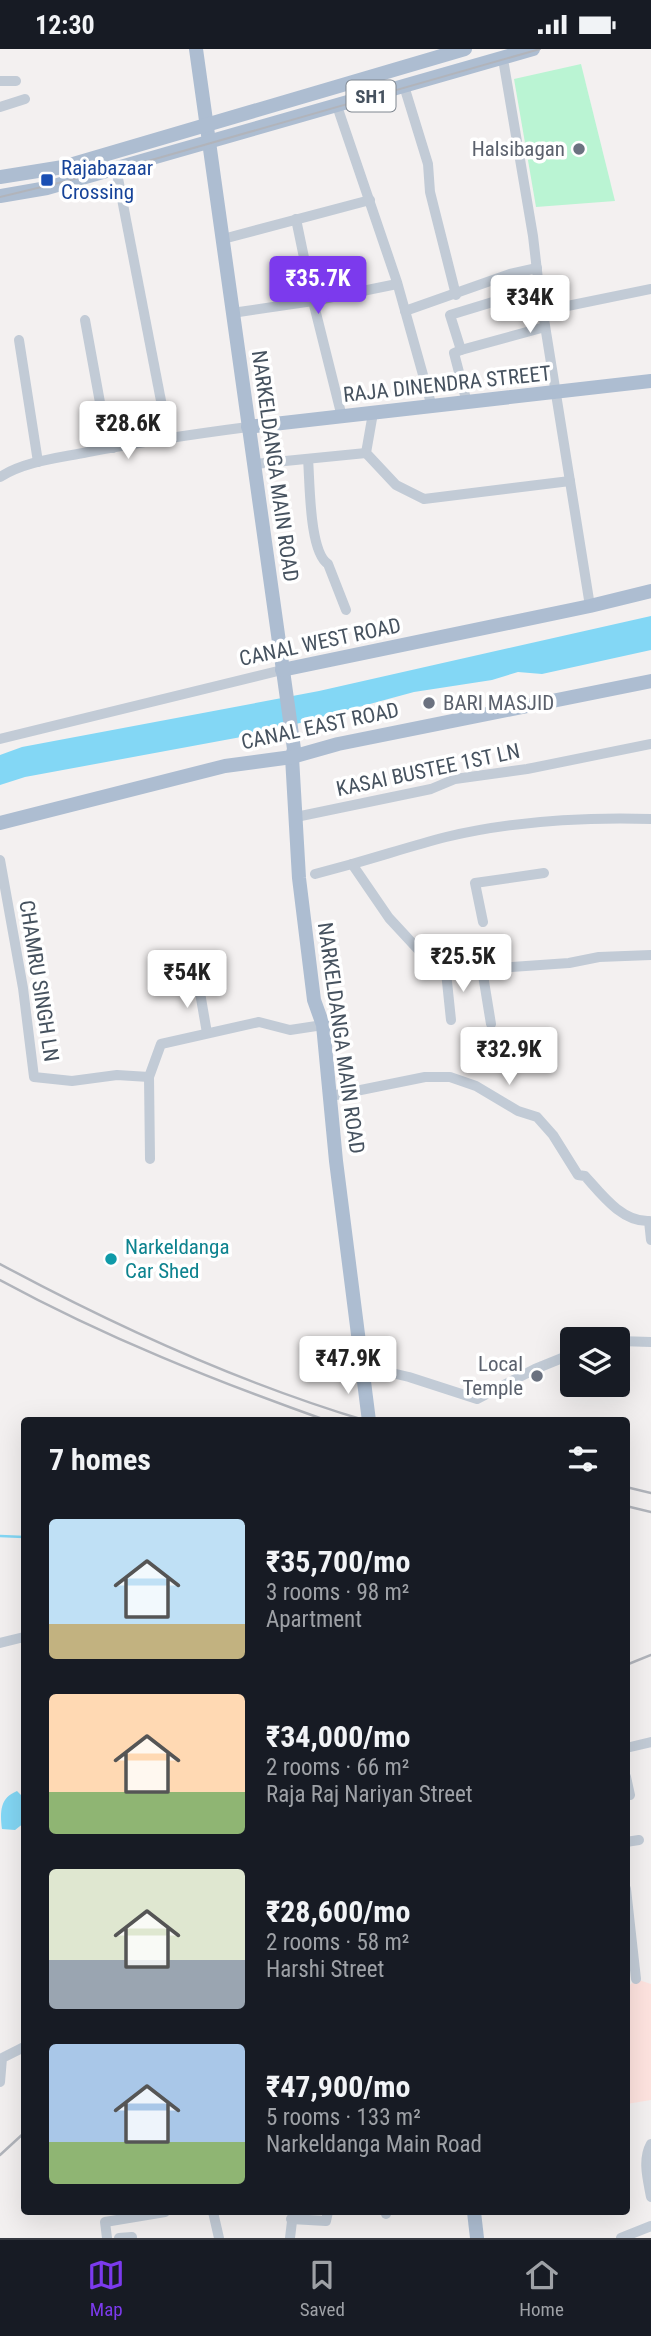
<!DOCTYPE html>
<html lang="en">
<head>
<meta charset="utf-8">
<style>
  :root { --surface:#171b24; --page:#242831; --text:#f1f3f6; --muted:#9ea1a6; --line:#363941; --accent:#7c3aed }
  body { margin:0; font-family:"Roboto Condensed",sans-serif; background:var(--page); color:var(--text); height:100vh; display:flex; flex-direction:column; font-size:26px; white-space:nowrap }
  * { box-sizing:border-box; margin:0 }
  p { font-size:23px; color:var(--muted) }
  .icon { flex:none; width:38px; height:38px; fill:none; stroke:currentColor; stroke-width:2; stroke-linecap:round; stroke-linejoin:round }
  .map { position:relative; flex:1; overflow:hidden }
  .sheet { position:absolute; left:21px; top:1368px; width:609px; height:798px; display:flex; flex-direction:column; background:var(--surface); border-radius:7px; box-shadow:0 7px 28px #0002 }
  .sheet>* { flex:none }
  .fabs { position:absolute; left:560px; top:1278px; display:grid; gap:14px }
  .fabs a { display:grid; place-items:center; width:70px; height:70px; border-radius:7px; background:var(--surface); box-shadow:0 7px 28px #0002; font-size:35px }
  .price { position:absolute; translate:-50% -60px; padding:0 16px; border-radius:7px; background:#fff; color:#222; font-size:23px; line-height:46px; filter:drop-shadow(0 2px 4px #0008) }
  .price::after { content:''; position:absolute; left:50%; top:42px; width:21px; height:16px; margin-left:-10px; background:inherit; clip-path:polygon(0 0,100% 0,50% 100%) }
  .price.active { background:var(--accent); color:#fff }
  ul { padding:0; list-style:none }
  li { display:flex; align-items:center; gap:21px; height:175px; padding:0 28px }
  li span { display:grid; place-items:center; flex:none; width:196px; height:140px; border-radius:7px; color:#555 }
  li>.icon { margin-inline-start:auto }
  span .icon { width:84px; height:84px; fill:#fffc; stroke-width:1 }
  li b { font-size:30px }
  h2 { display:flex; justify-content:space-between; align-items:center; height:84px; padding:0 28px; font-size:30px }
  .status { display:flex; justify-content:space-between; align-items:center; height:49px; padding:0 35px; background:var(--surface); direction:ltr }
  .status svg { height:19px; fill:currentColor }
  .dock { display:flex; justify-content:space-around; align-items:center; height:98px; border-top:2px solid var(--line); background:var(--surface); font-size:19px; color:var(--muted) }
  .dock a { display:grid; justify-items:center; gap:4px }
  .dock .active { color:var(--accent) }
  .map>svg:first-child { display:block }
</style>
</head>
<body>
<div class="status"><b>12:30</b><svg viewBox="0 0 49 12"><path d="M0 12V9h3v3zM5 12V6h3v6zM10 12V3h3v9zM15 12V0h3v12zM26 1h20v11H26zM47 4h2v5h-2z"/></svg></div>
<div class="map">
<svg width="651" height="2189" viewBox="0 0 651 2189">
  <rect width="100%" height="100%" fill="#f3f0f0"/>
  <!-- medical -->
  <path fill="#fee3df" d="M636 1930 651 1935V2051L627 2055V1939Z"/>
  <!-- green -->
  <path fill="#baf4d3" d="M581 15 615 152 536 158 514 30Z"/>
  <!-- water -->
  <g fill="#83d7f5">
    <path d="M651 567V601L542 625 518 623 492 631 414 643 263 684 25 728 0 736V706L22 698 319 642Z"/>
    <path d="M17 1742 24 1749 21 1759 24 1774 15 1781 2 1780C0 1762 0 1749 17 1742Z"/>
  </g>
  <g fill="none" stroke-linecap="round" stroke-linejoin="round">
    <!-- stream -->
    <path stroke="#83d7f5" stroke-width="2.5" d="M0 1487 24 1488"/>
    <!-- minor -->
    <g stroke="#c2cbd6" stroke-width="10">
      <path d="M503 10 533 187 539 239 590 557"/>
      <path d="M0 32H16"/>
      <path d="M404 37 428 115 430 143 456 246"/>
      <path d="M337 57 397 233 432 358"/>
      <path d="M0 58 25 50"/>
      <path d="M116 119 168 388"/>
      <path d="M296 170 313 252 342 368"/>
      <path d="M223 190 370 151"/>
      <path d="M539 239 450 266 461 301 545 278"/>
      <path d="M405 262 510 225 537 219"/>
      <path d="M543 262 651 240"/>
      <path d="M232 264 313 252 397 235"/>
      <path d="M85 271 103 370 113 399"/>
      <path d="M19 291 38 413"/>
      <path d="M461 301 454 304 467 354"/>
      <path d="M373 364 366 404 396 436 424 450 570 432"/>
      <path d="M308 410C310 433 309 503 328 515L346 561"/>
      <path d="M255 415 366 404"/>
      <path d="M0 428C25 412 59 409 88 403 141 393 194 385 248 378"/>
      <path d="M0 690 282 621"/>
      <path d="M296 768 431 740 455 730 527 720 651 695"/>
      <path d="M0 811 23 939 34 1028 72 1032 117 1026 149 1028"/>
      <path d="M352 815C384 806 415 796 446 788 513 772 582 768 651 770"/>
      <path d="M315 825 352 815 389 869 439 923 569 914 599 908 651 906"/>
      <path d="M483 873 475 834 544 824"/>
      <path d="M482 920 491 975"/>
      <path d="M446 923 451 971"/>
      <path d="M198 932 207 984"/>
      <path d="M331 1047 425 1028H450L476 1037 518 1062 537 1068 553 1086 578 1126 585 1127C602 1146 622 1173 649 1172L651 1191"/>
      <path d="M150 1110 149 1028 161 995 259 973 290 981 323 976"/>
      <path d="M618 1292 651 1293"/>
      <path d="M362 1317 409 1328 477 1350 535 1320 572 1305"/>
      <path d="M0 1594 24 1588"/>
      <path d="M626 1699 651 1693"/>
      <path d="M626 1728 630 1746"/>
      <path d="M626 1793 639 1791"/>
      <path d="M626 1840 636 1930"/>
      <path d="M0 2033 2 2009 24 1998"/>
      <path d="M651 2095C642 2111 648 2131 651 2148"/>
      <path d="M213 2163 219 2189"/>
      <path d="M386 2163V2165"/>
      <path d="M291 2170 326 2172 328 2163"/>
      <path d="M107 2189 105 2173 165 2163"/>
      <path d="M119 2189 132 2188"/>
      <path d="M290 2189 293 2164"/>
      <path d="M621 2189 651 2177"/>
    </g>
    <!-- major -->
    <g stroke="#adbdd1" stroke-width="14">
      <path d="M196 0 294 700 292 708 299 829 314 951 323 976 336 1112 369 1372"/>
      <path d="M0 128 63 118 465 0"/>
      <path d="M0 147 47 139 533 0"/>
      <path d="M248 378 651 332"/>
      <path d="M282 621 590 557 651 542"/>
      <path d="M0 774 225 717 292 708 338 695 651 632"/>
      <path d="M474 2163 477 2189"/>
    </g>
    <!-- tram -->
    <path stroke="#b1b4bb" stroke-width="2" d="M0 148 141 114 540 0"/>
    <!-- rail -->
    <g stroke="#b1b4bb" stroke-width="2.5">
      <path d="M0 1215C117 1278 240 1334 367 1372"/>
      <path d="M0 1231C105 1288 215 1332 328 1372"/>
      <path d="M626 1438 651 1444"/>
      <path d="M626 1457 651 1463"/>
      <path d="M626 1616 651 1606"/>
      <path d="M0 2106 24 2084"/>
    </g>
  </g>
  <!-- markers -->
  <g fill="#6b7280" stroke="#fff" stroke-width="2.5">
    <circle cx="579" cy="100" r="7"/>
    <circle cx="429" cy="654" r="7"/>
    <circle cx="537" cy="1327" r="7"/>
  </g>
  <rect fill="#1a4fb4" stroke="#fff" stroke-width="2.5" x="40" y="124" width="14" height="14" rx="3.5"/>
  <circle fill="#0f9aa8" stroke="#fff" stroke-width="2.5" cx="111" cy="1210" r="7"/>
  <g text-anchor="middle" dominant-baseline="central" stroke-width="7" stroke-linejoin="round" paint-order="stroke">
    <!-- shield labels -->
    <rect fill="#fff" stroke="#7e868f" stroke-width="2" x="346.5" y="31.5" width="49" height="31" rx="5"/>
    <g font-size="19" font-weight="bold" fill="#46525f">
      <text x="371" y="47">SH1</text>
    </g>
    <!-- worship labels -->
    <g font-size="21" fill="#5b616d" stroke="#fff" text-anchor="end">
      <text x="565" y="100">Halsibagan</text>
      <text x="443" y="654" text-anchor="start">BARI MASJID</text>
      <text x="523" y="1315">Local<tspan x="523" dy="24">Temple</tspan></text>
    </g>
    <!-- transit labels -->
    <g font-size="21" fill="#164399" stroke="#fff" text-anchor="start">
      <text x="61" y="119">Rajabazaar<tspan x="61" dy="24">Crossing</tspan></text>
    </g>
    <!-- street labels -->
    <g font-size="21" fill="#46525f" stroke="#fff">
      <text transform="translate(447 335) rotate(-6)">RAJA DINENDRA STREET</text>
      <text transform="translate(275 417) rotate(82)">NARKELDANGA MAIN ROAD</text>
      <text transform="translate(320 593) rotate(-12)">CANAL WEST ROAD</text>
      <text transform="translate(320 677) rotate(-12)">CANAL EAST ROAD</text>
      <text transform="translate(428 721) rotate(-12)">KASAI BUSTEE 1ST LN</text>
      <text transform="translate(39 932) rotate(81)">CHAMRU SINGH LN</text>
      <text transform="translate(341 989) rotate(82)">NARKELDANGA MAIN ROAD</text>
    </g>
    <!-- culture labels -->
    <g font-size="21" fill="#0d838f" stroke="#fff" text-anchor="start">
      <text x="125" y="1198">Narkeldanga<tspan x="125" dy="24">Car Shed</tspan></text>
    </g>
  </g>
</svg>
<div class="fabs">
<a><svg class="icon" aria-label="layers" viewBox="0 0 24 24"><path d="M12 4l9 5-9 5-9-5zM3 14l9 5 9-5"/></svg></a>
</div>
<b class="price active" style="left:318px;top:267px">₹35.7K</b>
<b class="price" style="left:530px;top:286px">₹34K</b>
<b class="price" style="left:128px;top:412px">₹28.6K</b>
<b class="price" style="left:463px;top:945px">₹25.5K</b>
<b class="price" style="left:187px;top:961px">₹54K</b>
<b class="price" style="left:509px;top:1038px">₹32.9K</b>
<b class="price" style="left:348px;top:1347px">₹47.9K</b>
<section class="sheet">
<h2>7 homes<svg class="icon" aria-label="filters" viewBox="0 0 24 24"><path d="M4 7h16M4 17h16"/><circle cx="9" cy="7" r="2"/><circle cx="15" cy="17" r="2"/></svg></h2>
<ul>
<li><span style="background:linear-gradient(#bfe0f5 75%,#c2b280 0)"><svg class="icon" aria-label="home" viewBox="0 0 24 24"><path d="M3 11l9-7 9 7M6 9v11h12V9"/></svg></span><div><b>₹35,700/mo</b><p>3 rooms · 98 m²</p><p>Apartment</p></div></li>
<li><span style="background:linear-gradient(#ffd9b3 70%,#8fb573 0)"><svg class="icon" aria-label="home" viewBox="0 0 24 24"><path d="M3 11l9-7 9 7M6 9v11h12V9"/></svg></span><div><b>₹34,000/mo</b><p>2 rooms · 66 m²</p><p>Raja Raj Nariyan Street</p></div></li>
<li><span style="background:linear-gradient(#dfe7d0 65%,#9aa5b1 0)"><svg class="icon" aria-label="home" viewBox="0 0 24 24"><path d="M3 11l9-7 9 7M6 9v11h12V9"/></svg></span><div><b>₹28,600/mo</b><p>2 rooms · 58 m²</p><p>Harshi Street</p></div></li>
<li><span style="background:linear-gradient(#a9c7e8 70%,#8fb573 0)"><svg class="icon" aria-label="home" viewBox="0 0 24 24"><path d="M3 11l9-7 9 7M6 9v11h12V9"/></svg></span><div><b>₹47,900/mo</b><p>5 rooms · 133 m²</p><p>Narkeldanga Main Road</p></div></li>
</ul>
</section>
</div>
<nav class="dock">
<a class="active"><svg class="icon" aria-label="map" viewBox="0 0 24 24"><path d="M3 6l6-2 6 2 6-2v14l-6 2-6-2-6 2zM9 4v14M15 6v14"/></svg>Map</a>
<a><svg class="icon" aria-label="saved" viewBox="0 0 24 24"><path d="M7 4h10v16l-5-4-5 4z"/></svg>Saved</a>
<a><svg class="icon" aria-label="home" viewBox="0 0 24 24"><path d="M3 11l9-7 9 7M6 9v11h12V9"/></svg>Home</a>
</nav>
</body>
</html>
